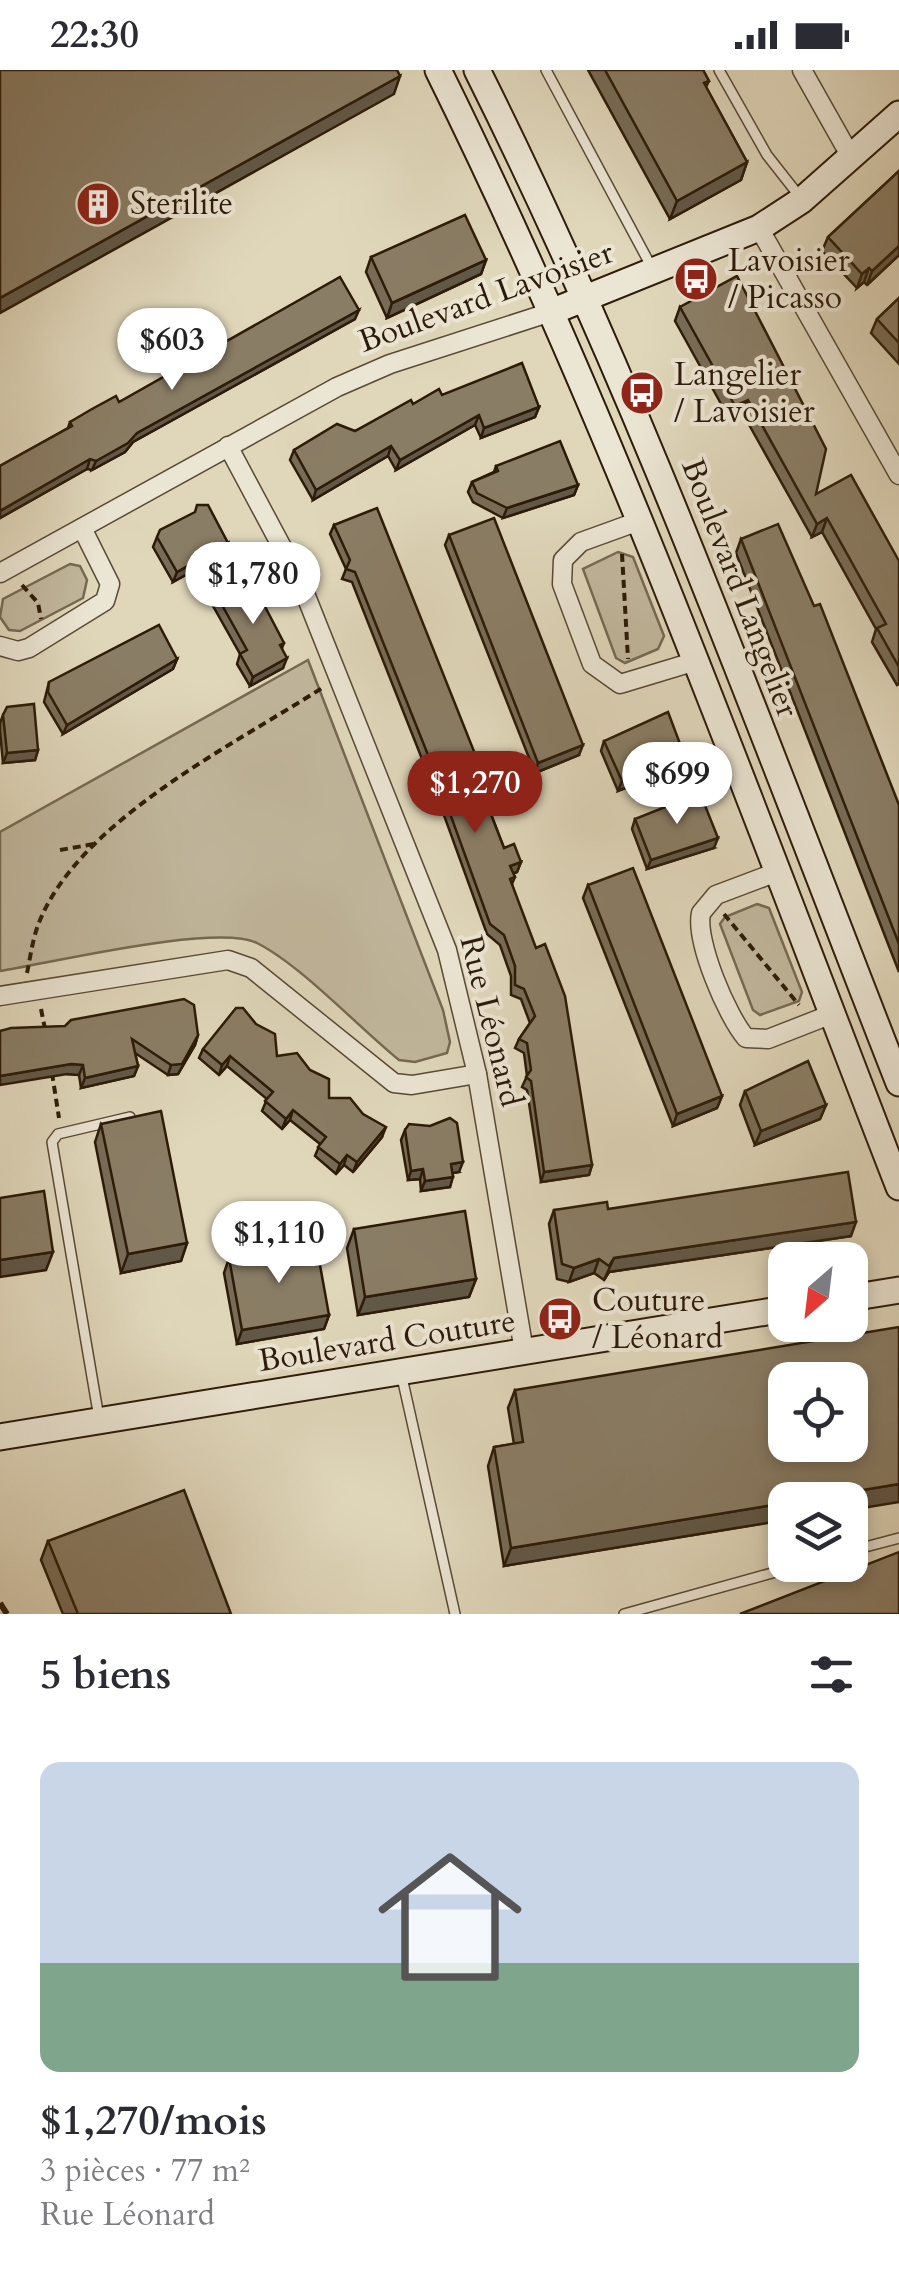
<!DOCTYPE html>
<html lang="fr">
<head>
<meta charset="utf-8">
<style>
  :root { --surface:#fff; --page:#f7f7f7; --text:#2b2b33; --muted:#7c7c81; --accent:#8f2418 }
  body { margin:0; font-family:Cardo,serif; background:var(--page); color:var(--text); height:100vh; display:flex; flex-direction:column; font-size:38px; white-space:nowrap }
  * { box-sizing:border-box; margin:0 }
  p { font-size:32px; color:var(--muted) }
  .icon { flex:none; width:55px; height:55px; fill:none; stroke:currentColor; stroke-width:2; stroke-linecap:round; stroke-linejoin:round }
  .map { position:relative; height:1544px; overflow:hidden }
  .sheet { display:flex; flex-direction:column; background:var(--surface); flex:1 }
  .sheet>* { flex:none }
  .needle { width:65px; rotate:208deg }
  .buttons { position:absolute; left:768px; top:1172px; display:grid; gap:20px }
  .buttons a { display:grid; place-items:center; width:100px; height:100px; border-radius:20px; background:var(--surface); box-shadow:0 5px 15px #0003; font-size:50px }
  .price { position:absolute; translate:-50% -85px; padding:0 22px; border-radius:35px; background:#fff; color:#222; font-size:32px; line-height:65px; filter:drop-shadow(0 2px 5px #0008) }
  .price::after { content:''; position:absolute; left:50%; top:60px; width:30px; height:22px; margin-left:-15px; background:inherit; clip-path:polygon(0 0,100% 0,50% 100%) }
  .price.current { background:var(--accent); color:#fff }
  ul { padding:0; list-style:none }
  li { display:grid; align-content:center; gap:20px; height:530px; padding:0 40px }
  li span { display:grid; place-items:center; height:310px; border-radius:20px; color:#555 }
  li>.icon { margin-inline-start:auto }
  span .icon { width:180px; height:180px; fill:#fffc; stroke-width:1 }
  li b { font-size:42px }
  h2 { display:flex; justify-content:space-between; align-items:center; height:120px; padding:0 40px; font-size:42px }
  .status { display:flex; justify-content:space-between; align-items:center; height:70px; padding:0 50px; background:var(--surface); direction:ltr }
  .status svg { height:28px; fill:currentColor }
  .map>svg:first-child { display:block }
</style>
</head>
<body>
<div class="status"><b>22:30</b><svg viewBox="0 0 49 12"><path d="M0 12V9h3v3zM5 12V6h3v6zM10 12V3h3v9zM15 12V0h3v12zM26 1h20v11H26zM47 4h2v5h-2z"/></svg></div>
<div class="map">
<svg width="899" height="1544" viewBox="0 0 899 1544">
  <rect width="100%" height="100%" fill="#e0d7bb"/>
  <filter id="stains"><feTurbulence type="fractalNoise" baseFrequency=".002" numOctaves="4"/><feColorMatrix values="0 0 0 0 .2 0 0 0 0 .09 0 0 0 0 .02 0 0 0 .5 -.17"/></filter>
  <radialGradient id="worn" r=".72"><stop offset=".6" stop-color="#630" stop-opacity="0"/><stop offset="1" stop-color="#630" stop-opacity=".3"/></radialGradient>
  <!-- green -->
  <g fill="#c1b79d" stroke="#766952" stroke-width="2.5">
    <path d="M618 482 633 487 664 566 658 579 625 593 616 588 583 499Z"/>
    <path d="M70 494 80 496 87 510 83 528 20 561 9 560 0 547 3 529Z"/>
    <path d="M308 590 443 940 450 972 447 983 415 992 399 990C357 956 302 896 257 873 217 853 51 893 0 901V762Z"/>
    <path d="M757 834 769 838 802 922 799 931 760 945 753 940 720 854 725 847Z"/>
  </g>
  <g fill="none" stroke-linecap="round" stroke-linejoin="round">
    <defs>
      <g id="lane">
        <path d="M546 0 651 196"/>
        <path d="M719 0 767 85 800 127"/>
        <path d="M401 1303 455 1544"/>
        <path d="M99 1348 52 1072 58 1064 130 1047"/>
        <path d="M850 1481 899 1468"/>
        <path d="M624 1544 801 1495"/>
      </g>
      <g id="street">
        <path d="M802 0 851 87"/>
        <path d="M759 158 899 405"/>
        <path d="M228 376 300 511 447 880 477 1004 524 1281"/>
        <path d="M639 451 581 472 563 490 562 514 592 594 620 614 693 592"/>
        <path d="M0 503 337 317 390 294 551 242"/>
        <path d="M0 576 18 581 29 578 105 531 110 514 82 458"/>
        <path d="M777 802 716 825 701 843C695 871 727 946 746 968L768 969 832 944"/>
        <path d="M0 926 228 890 251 898 394 1013 412 1015 477 1004"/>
      </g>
      <g id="secondary">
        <path d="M438 0C617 361 753 742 899 1117"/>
        <path d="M477 0C641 327 765 672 899 1013"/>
        <path d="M551 242 759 158 802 130 899 44"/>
        <path d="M850 1228 899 1220"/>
        <path d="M0 1367 785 1239"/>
      </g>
    </defs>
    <!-- lane casing -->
    <use href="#lane" stroke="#594a35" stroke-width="12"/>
    <!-- street casing -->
    <use href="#street" stroke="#594a35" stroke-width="21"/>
    <!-- secondary casing -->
    <use href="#secondary" stroke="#2c1b08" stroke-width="29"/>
    <!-- path -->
    <g stroke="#2c1b08" stroke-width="4" stroke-dasharray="8 5" stroke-linecap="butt">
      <path d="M622 484 628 589"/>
      <path d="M22 515 38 533 41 549"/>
      <path d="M60 780 94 774"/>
      <path d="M724 844 799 935"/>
      <path d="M27 903C30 889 32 873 37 858 74 753 232 676 322 618"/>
      <path d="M41 939 45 959"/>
      <path d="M52 1003 59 1048"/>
    </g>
    <!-- lane -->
    <use href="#lane" stroke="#ebe5d3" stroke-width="9"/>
    <!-- street -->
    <use href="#street" stroke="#ebe5d3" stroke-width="18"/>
    <!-- secondary -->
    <use href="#secondary" stroke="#ebe5d3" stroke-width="25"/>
    <!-- rail -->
    <path stroke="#2c1b08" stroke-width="6" stroke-dasharray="18 18" stroke-linecap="butt" d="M0 1533 7 1544"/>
  </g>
  <!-- wall -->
  <g fill="#776c57" stroke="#2c1b08" stroke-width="2.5">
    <path d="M588 0H703L709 11 706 17 747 92 741 110 670 149Z"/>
    <path d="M899 101V185L867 215 864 212 857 218 822 181 828 167Z"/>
    <path d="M371 187 486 190 481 204 387 248 366 202Z"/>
    <path d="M899 228V294L871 263 877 249Z"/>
    <path d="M680 237 816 424 899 491V614L897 615 872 572 876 559 822 462 812 467 743 344 730 350 675 251Z"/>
    <path d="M355 249 133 372 125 382 92 400 87 399 0 448V396L68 358 70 352 119 332Z"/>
    <path d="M442 325 539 337 535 347 481 368 475 355 396 400 388 386 313 430 290 390 294 380 355 361 413 334Z"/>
    <path d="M496 396 578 415 574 425 503 448 473 432 468 422 472 412 494 402Z"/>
    <path d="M334 455 481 718 504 778 521 792 517 802 513 804 515 807 512 814 592 1095 589 1105 541 1112 527 1020 522 1017 527 1006 524 983 515 978 519 969 530 953 521 929 511 925V906L500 875 487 864 432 712 421 710 426 699 352 512 342 509 346 499 330 464Z"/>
    <path d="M449 465 579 685 535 703 445 475Z"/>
    <path d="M157 467 228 473 225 483 173 512 153 477Z"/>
    <path d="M741 469 899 735V902L736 483Z"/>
    <path d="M217 526 284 573 282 578 283 598 250 616 237 594 240 584 213 536Z"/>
    <path d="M177 589 173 599 63 664 44 632 49 612Z"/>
    <path d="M3 645 38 680 35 690 3 693 0 661V653Z"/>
    <path d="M604 671 685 687 681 696 618 721 601 681Z"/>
    <path d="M635 749 714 778 647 799 632 759Z"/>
    <path d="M588 815 722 1026 717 1038 673 1056 583 828Z"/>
    <path d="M0 961 198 965 195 975 178 1004 168 1005 135 983 138 996 134 1006 81 1018 79 1005 67 1004Z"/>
    <path d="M203 979 277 986 329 1028 382 1067 353 1102 344 1095 336 1104 315 1086 320 1074 290 1050 282 1059 262 1041 267 1029 227 996 219 1005 199 988Z"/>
    <path d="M745 1021 826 1035 820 1049 755 1075 740 1035Z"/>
    <path d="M101 1054 187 1173 181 1191 121 1203 95 1072Z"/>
    <path d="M405 1060 459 1102 453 1103 450 1117 421 1121 420 1109 408 1110 401 1070Z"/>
    <path d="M608 1139 851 1166 609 1202 604 1210 594 1203 569 1212 557 1209 549 1154 554 1140Z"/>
    <path d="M354 1159 476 1209 469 1227 358 1245 347 1178Z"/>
    <path d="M229 1188 329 1245 324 1259 237 1274 224 1203Z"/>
    <path d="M515 1320 785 1430V1450L504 1496 488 1396 494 1377 514 1374 508 1338Z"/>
    <path d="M48 1471 231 1544H63L41 1490Z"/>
  </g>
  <!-- shaded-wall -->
  <g fill="#615847" stroke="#2c1b08" stroke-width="2.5">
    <path d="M400 6 394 24 0 243V228Z"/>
    <path d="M747 92 741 110 670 149 677 131Z"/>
    <path d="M899 176V185L867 215 872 201Z"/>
    <path d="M486 190 481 204 387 248 392 233Z"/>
    <path d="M869 198 864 212 857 218 862 204Z"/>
    <path d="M359 240 355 249 133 372 125 382 92 400 96 391 137 363Z"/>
    <path d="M748 330 743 344 730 350 735 336Z"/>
    <path d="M539 337 535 347 481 368 484 358Z"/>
    <path d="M479 345 475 355 396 400 400 390Z"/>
    <path d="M391 376 388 386 313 430 316 420Z"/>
    <path d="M90 389 87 399 0 448V441Z"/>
    <path d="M578 415 574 425 503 448 507 438Z"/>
    <path d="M827 448 822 462 812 467 817 454Z"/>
    <path d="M228 473 225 483 173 512 177 502Z"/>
    <path d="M287 588 283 598 250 616 253 607Z"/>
    <path d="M177 589 173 599 63 664 67 655Z"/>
    <path d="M583 675 579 685 535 703 538 693Z"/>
    <path d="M38 680 35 690 3 693 7 683Z"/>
    <path d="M685 687 681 696 618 721 622 711Z"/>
    <path d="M718 768 714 778 647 799 651 790Z"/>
    <path d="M521 792 517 802 506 806 510 796Z"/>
    <path d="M198 965 195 975 178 1004 168 1005 171 995Z"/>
    <path d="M230 986 227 996 219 1005 222 995Z"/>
    <path d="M71 994 83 995 79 1005 67 1004 0 1015V1006Z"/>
    <path d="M138 996 134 1006 81 1018 85 1008Z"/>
    <path d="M722 1026 717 1038 673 1056 677 1044Z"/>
    <path d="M826 1035 820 1049 755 1075 761 1061Z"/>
    <path d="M293 1040 290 1050 282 1059 286 1049Z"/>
    <path d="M386 1057 382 1067 353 1102 357 1092Z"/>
    <path d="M347 1085 344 1095 336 1104 340 1094Z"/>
    <path d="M463 1092 459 1102 448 1104 451 1094Z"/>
    <path d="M592 1095 589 1105 541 1112 544 1102Z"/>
    <path d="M423 1099 420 1109 408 1110 411 1101Z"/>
    <path d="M453 1107 450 1117 421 1121 425 1111Z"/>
    <path d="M856 1152 851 1166 609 1202 604 1210 614 1188Z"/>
    <path d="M187 1173 181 1191 121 1203 128 1184Z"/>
    <path d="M53 1182 46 1200 0 1207V1190Z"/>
    <path d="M599 1189 594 1203 569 1212 574 1198Z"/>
    <path d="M476 1209 469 1227 358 1245 365 1227Z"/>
    <path d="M329 1245 324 1259 237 1274 242 1260Z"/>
    <path d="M899 1414V1432L850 1440V1430H803Z"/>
    <path d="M785 1433V1450L504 1496 511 1478Z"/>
  </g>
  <!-- building -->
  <g fill="#8a7d65" stroke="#2c1b08" stroke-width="2.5" fill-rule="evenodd">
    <path d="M0 0H397L400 6 0 228Z"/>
    <path d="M605 0H703L709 11 704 13 747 92 677 131Z"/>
    <path d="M899 101V176L872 201 869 198 862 204 828 167Z"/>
    <path d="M465 145 486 190 392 233 371 187Z"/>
    <path d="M737 206 826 379 816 424 851 405 899 491V597L877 558 886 554 827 448 817 454 748 330 735 336 680 237Z"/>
    <path d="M340 207 359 240 137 363 128 373 96 391 90 389 0 441V396L72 356 70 352 92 339 116 326 119 332Z"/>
    <path d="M899 228V273L877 249Z"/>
    <path d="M522 293 539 337 484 358 479 345 400 390 391 376 316 420 294 380 337 354 355 361 411 330 413 334 439 319 442 325Z"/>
    <path d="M560 371 578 415 507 438 477 423 472 412 498 401 496 396Z"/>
    <path d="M197 435H208L228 473 177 502 157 467 160 460 195 442Z"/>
    <path d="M377 438 485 709 478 711 504 778 514 774 521 792 510 796 515 807 510 809 536 878 545 874 565 926 592 1095 544 1102 531 1011 526 1007 531 1000 527 973 519 969 535 946 524 919 515 915V896L504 865 490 854 435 702 425 700 430 690 355 502 346 499 350 490 334 455Z"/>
    <path d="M494 448 583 675 538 693 449 465Z"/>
    <path d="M778 454 814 536 820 534 899 735V874L741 469Z"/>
    <path d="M250 508 284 573 280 575 287 588 253 607 240 584 247 580 217 526Z"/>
    <path d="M159 555 177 589 67 655 48 622 49 612Z"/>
    <path d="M34 634 38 680 7 683 3 645 7 637Z"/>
    <path d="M668 642 685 687 622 711 604 671Z"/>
    <path d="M700 723 718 768 651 790 635 749Z"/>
    <path d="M633 798 722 1026 677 1044 588 815Z"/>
    <path d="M184 929 194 935 198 965 182 994 171 995 132 969 138 996 85 1008 83 995 71 994 0 1006V961L11 958 65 956 71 950Z"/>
    <path d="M236 938H243L256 954 275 964 277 986 297 983 310 1000 329 1009V1028H350L363 1044 386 1057 357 1092 347 1085 340 1094 318 1077 326 1067 293 1040 286 1049 265 1031 273 1022 230 986 222 995 203 979Z"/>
    <path d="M808 991 826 1035 761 1061 745 1021Z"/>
    <path d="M161 1041 187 1173 128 1184 101 1054Z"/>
    <path d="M450 1048 457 1053 463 1092 451 1094 453 1107 425 1111 423 1099 411 1101 405 1060 409 1054 430 1056Z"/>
    <path d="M848 1102 856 1152 614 1188 609 1196 599 1189 574 1198 562 1194 554 1140 607 1132 608 1139Z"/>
    <path d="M44 1121 53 1182 0 1190V1128Z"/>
    <path d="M465 1141 476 1209 365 1227 354 1159Z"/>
    <path d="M316 1173 329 1245 242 1260 229 1188Z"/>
    <path d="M899 1257V1414L803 1430H785V1433L511 1478 494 1377 523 1372 515 1320ZM785 1310H850V1375H785Z"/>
    <path d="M184 1420 231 1544H78L48 1471Z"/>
    <path d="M899 1482V1544H740Z"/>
  </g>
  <!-- icons -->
  <defs>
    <symbol id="building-disc" viewBox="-11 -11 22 22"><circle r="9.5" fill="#8f2418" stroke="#ebe5d3"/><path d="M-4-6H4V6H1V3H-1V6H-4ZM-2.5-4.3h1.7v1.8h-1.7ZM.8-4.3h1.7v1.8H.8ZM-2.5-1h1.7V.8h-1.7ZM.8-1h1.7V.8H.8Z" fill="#fff"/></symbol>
    <symbol id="bus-disc" viewBox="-11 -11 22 22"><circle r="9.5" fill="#8f2418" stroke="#ebe5d3"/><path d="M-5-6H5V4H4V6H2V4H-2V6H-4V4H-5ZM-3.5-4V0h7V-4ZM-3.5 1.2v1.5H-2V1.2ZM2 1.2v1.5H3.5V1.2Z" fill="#fff"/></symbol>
  </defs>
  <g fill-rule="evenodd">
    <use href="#building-disc" x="73" y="109" width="50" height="50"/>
    <use href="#bus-disc" x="671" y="184" width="50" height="50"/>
    <use href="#bus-disc" x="617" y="298" width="50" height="50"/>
    <use href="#bus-disc" x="535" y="1224" width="50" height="50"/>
  </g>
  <g text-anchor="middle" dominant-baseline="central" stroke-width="8" stroke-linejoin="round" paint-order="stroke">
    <!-- poi labels -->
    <g font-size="32" fill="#2c1b08" stroke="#ebe5d3" text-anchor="start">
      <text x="130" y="134">Sterilite</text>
      <text x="728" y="191">Lavoisier<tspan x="728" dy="37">/ Picasso</tspan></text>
      <text x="674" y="305">Langelier<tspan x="674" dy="37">/ Lavoisier</tspan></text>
      <text x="592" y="1231">Couture<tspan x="592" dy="37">/ Léonard</tspan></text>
    </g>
    <!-- street labels -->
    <g font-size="32" fill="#2c1b08" stroke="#ebe5d3">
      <text transform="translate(486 227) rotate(-20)">Boulevard Lavoisier</text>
      <text transform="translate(740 518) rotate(69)">Boulevard Langelier</text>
      <text transform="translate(491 951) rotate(76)">Rue Léonard</text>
      <text transform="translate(387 1271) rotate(-9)">Boulevard Couture</text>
    </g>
  </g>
  <rect width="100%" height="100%" filter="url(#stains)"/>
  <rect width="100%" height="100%" fill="url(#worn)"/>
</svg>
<div class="buttons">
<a><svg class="needle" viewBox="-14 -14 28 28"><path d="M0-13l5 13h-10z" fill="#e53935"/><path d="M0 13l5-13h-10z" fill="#7c7c81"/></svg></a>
<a><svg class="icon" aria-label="locate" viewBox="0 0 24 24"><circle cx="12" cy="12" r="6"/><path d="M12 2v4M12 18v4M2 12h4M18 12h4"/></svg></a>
<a><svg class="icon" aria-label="layers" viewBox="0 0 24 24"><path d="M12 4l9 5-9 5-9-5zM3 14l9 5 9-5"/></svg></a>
</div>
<b class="price" style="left:172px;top:323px">$603</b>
<b class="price" style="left:253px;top:557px">$1,780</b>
<b class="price" style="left:677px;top:757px">$699</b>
<b class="price current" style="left:475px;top:766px">$1,270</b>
<b class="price" style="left:279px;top:1216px">$1,110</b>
</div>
<section class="sheet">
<h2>5 biens<svg class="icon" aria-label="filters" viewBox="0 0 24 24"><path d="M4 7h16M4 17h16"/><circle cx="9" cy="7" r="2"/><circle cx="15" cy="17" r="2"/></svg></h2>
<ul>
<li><span style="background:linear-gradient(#c9d6e8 65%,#7fa58c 0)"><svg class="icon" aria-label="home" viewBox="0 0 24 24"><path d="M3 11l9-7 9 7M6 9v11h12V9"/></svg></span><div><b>$1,270/mois</b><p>3 pièces · 77 m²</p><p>Rue Léonard</p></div></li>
</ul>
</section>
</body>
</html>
